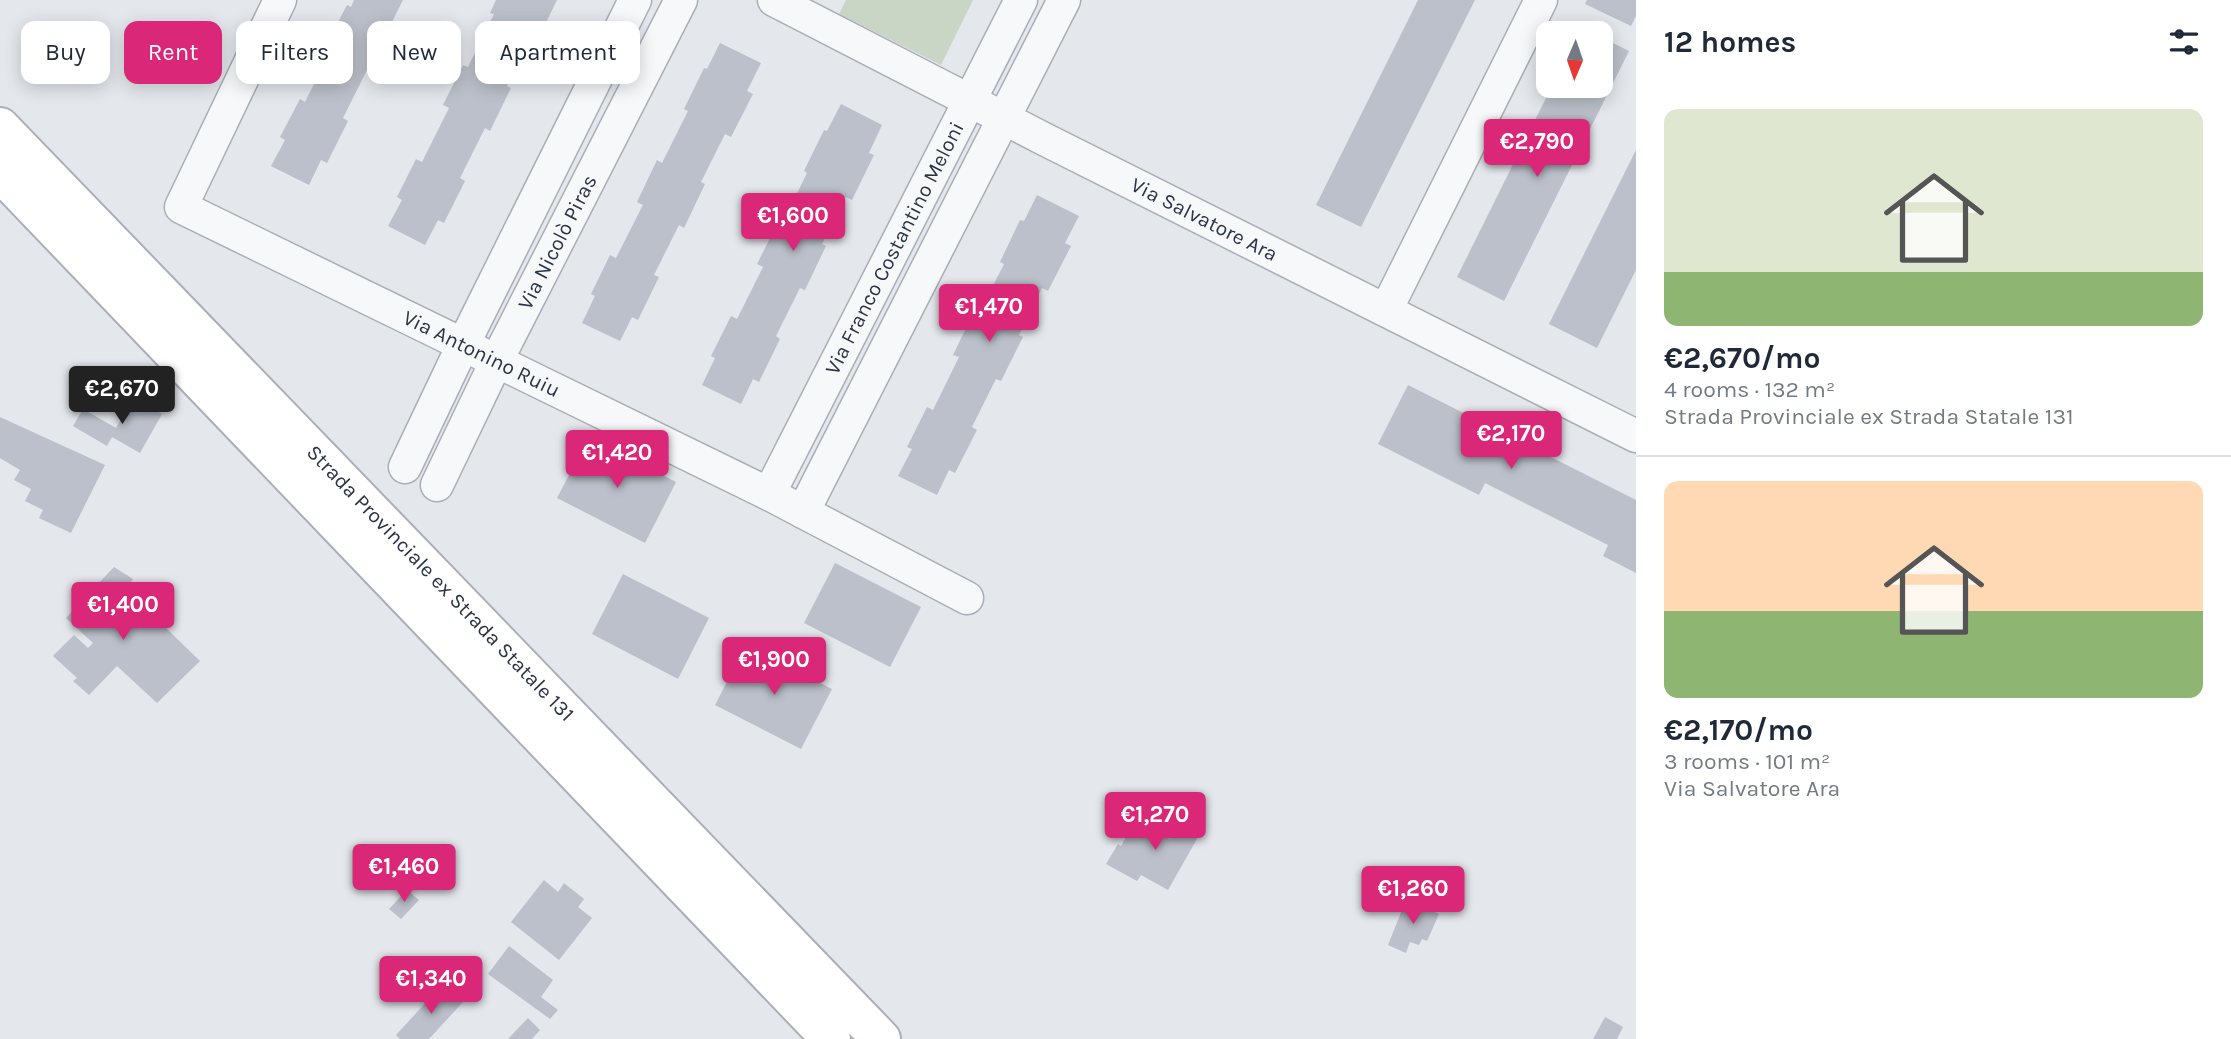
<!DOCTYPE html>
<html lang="en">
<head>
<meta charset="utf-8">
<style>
  :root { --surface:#fff; --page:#f6f6f7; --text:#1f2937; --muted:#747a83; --line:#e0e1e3; --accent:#db2777 }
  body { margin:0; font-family:Karla,sans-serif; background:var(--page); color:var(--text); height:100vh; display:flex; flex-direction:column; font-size:26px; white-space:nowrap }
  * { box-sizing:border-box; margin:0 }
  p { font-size:23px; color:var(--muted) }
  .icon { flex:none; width:38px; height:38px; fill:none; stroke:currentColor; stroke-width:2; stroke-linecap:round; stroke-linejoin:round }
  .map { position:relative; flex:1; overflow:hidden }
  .side { display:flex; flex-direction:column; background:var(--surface); width:595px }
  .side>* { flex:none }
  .top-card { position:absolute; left:21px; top:21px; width:665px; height:63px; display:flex; gap:14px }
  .needle { width:46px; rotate:182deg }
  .fabs { position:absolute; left:1536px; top:21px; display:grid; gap:14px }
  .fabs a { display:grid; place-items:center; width:77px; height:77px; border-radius:14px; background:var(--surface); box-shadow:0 4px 18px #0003; font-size:35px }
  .price { position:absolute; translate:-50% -60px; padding:0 16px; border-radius:7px; background:var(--accent); color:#fff; font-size:23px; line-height:46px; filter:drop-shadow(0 2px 4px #0008) }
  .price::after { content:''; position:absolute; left:50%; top:42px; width:21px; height:16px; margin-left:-10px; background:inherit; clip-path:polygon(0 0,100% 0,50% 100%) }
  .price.selected { background:#222; color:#fff }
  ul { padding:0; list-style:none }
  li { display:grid; align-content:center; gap:14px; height:371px; padding:0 28px }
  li+li { border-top:2px solid var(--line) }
  li span { display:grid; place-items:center; height:217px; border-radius:14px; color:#555 }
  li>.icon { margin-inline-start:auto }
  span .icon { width:126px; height:126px; fill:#fffc; stroke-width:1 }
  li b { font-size:30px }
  h2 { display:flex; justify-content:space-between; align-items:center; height:84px; padding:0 28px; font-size:30px }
  .pill { padding:0 24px; border-radius:14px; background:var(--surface); box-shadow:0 4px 18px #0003; font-size:24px; line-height:63px }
  .pill.selected { background:var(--accent); color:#fff }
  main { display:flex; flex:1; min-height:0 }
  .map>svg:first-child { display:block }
</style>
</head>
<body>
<main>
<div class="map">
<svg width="1636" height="1039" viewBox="0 0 1636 1039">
  <rect width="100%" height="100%" fill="#e4e7ec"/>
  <!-- green -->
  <path fill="#c9d6c5" d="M846 0H973L941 65 839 14Z"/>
  <!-- building -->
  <g fill="#bbc0ca">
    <path d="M354 0H403L390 26 394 28 373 71 368 68 343 118 348 121 327 163 321 160 309 185 271 166 285 140 280 137 300 99 305 102 332 48 326 45 347 5 351 7Z"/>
    <path d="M496 0H557L537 41 531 38 507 86 511 88 490 131 485 128 460 178 465 181 444 223 438 220 425 245 388 226 402 200 397 197 416 159 422 162 449 108 443 105 463 65 468 67 494 14 490 13Z"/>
    <path d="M1418 0H1475L1361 227 1316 205Z"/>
    <path d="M1587 0H1636V16L1631 26 1585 4Z"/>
    <path d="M1601 37 1629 51 1504 301 1457 277 1552 86H1601Z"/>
    <path d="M720 43 761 63 747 91 753 94 731 137 725 134 701 182 705 184 684 228 679 225 654 275 659 277 638 320 632 317 620 341 582 323 595 296 591 294 610 255 616 258 643 205 637 202 657 160 662 163 688 111 684 109 704 68 707 69Z"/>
    <path d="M841 104 882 125 869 153 874 155 852 200 846 197 822 244 826 246 805 290 800 288 776 336 780 339 759 382 753 379 741 404 702 385 715 358 711 356 731 316 737 319 763 267 757 264 778 222 782 224 807 173 804 171 824 130 827 131Z"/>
    <path d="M1636 150V270L1597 348 1549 324Z"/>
    <path d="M1037 195 1079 216 1065 243 1071 246 1048 291 1042 288 1019 335 1023 337 1001 381 996 379 972 427 977 430 955 473 949 470 937 495 898 476 912 449 907 447 927 407 933 410 959 357 953 355 974 312 978 315 1004 264 1000 262 1020 220 1024 221Z"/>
    <path d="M1408 385 1636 500V573L1603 556 1608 545 1485 483 1479 495 1378 444Z"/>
    <path d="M133 398 162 414 140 453 112 437 107 446 73 426 83 409 116 428Z"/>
    <path d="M0 417 105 465 71 533 39 518 43 510 25 501 31 489 14 480 20 470 0 458Z"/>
    <path d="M589 437 676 482 645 543 557 498Z"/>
    <path d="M835 563 921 607 890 667 804 623Z"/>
    <path d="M114 567 133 579 126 589 200 661 157 703 117 666 89 695 73 681 77 678 53 656 74 635 88 648 93 643 66 618Z"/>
    <path d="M623 574 709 618 678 679 592 634Z"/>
    <path d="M746 645 832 689 801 749 715 705Z"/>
    <path d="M1176 816 1202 830 1168 890 1141 875 1137 881 1106 864 1118 844 1121 846 1136 820 1170 839 1175 829 1170 826Z"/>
    <path d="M544 880 558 892 564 883 584 899 578 907 592 918 559 960 511 922Z"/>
    <path d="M407 890 419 900 401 919 389 909Z"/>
    <path d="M1406 900 1439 914 1427 941 1422 939 1419 945 1410 942 1406 953 1388 945Z"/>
    <path d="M509 946 553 980 541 997 558 1010 550 1019 488 974Z"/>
    <path d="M443 984 463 1002 429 1039H400L396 1035Z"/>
    <path d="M1605 1017 1623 1027 1617 1039H1593Z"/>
    <path d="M528 1018 540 1030 532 1039H508Z"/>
  </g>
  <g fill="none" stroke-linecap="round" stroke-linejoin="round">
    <defs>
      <g id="minor">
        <path id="s1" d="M280 0 181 207 769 494 967 598"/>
        <path id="s2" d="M774 0 1044 139 1636 436"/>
        <path d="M1386 310 1541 0"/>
        <path d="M405 467 463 345 635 0"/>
        <path id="s3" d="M437 485 496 362 681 0"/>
        <path id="s4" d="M769 494 1021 0"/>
        <path d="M803 512 1064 0"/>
      </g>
      <g id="secondary">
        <path id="s5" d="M0 127 881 1039"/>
        <path d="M0 172 831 1039"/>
      </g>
    </defs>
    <!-- minor casing -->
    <use href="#minor" stroke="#a9aeb7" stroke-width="35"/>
    <!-- secondary casing -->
    <use href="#secondary" stroke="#a9aeb7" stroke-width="42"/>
    <!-- minor -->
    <use href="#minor" stroke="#f7f8fa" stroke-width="32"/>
    <!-- secondary -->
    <use href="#secondary" stroke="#fff" stroke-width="38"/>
  </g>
  <g text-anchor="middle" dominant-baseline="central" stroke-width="5" stroke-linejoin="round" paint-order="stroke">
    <!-- street labels -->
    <g font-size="21" fill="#2b3445" stroke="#f4f6f9">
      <text stroke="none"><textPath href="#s2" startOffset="483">Via Salvatore Ara</textPath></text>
      <text stroke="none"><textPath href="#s3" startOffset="271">Via Nicolò Piras</textPath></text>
      <text stroke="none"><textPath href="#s4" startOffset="276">Via Franco Costantino Meloni</textPath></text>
      <text stroke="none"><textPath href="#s1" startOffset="564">Via Antonino Ruiu</textPath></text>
      <text stroke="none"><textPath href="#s5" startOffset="634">Strada Provinciale ex Strada Statale 131</textPath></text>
    </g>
  </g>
</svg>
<div class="fabs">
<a><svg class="needle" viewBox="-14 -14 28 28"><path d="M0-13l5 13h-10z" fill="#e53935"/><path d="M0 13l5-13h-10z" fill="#747a83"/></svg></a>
</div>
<b class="price" style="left:1537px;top:179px">€2,790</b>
<b class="price" style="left:793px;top:253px">€1,600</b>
<b class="price" style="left:989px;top:344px">€1,470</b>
<b class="price selected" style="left:122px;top:426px">€2,670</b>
<b class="price" style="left:1511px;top:471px">€2,170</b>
<b class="price" style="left:617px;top:490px">€1,420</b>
<b class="price" style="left:123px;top:642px">€1,400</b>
<b class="price" style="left:774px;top:697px">€1,900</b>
<b class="price" style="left:1155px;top:852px">€1,270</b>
<b class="price" style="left:404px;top:904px">€1,460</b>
<b class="price" style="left:1413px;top:926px">€1,260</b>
<b class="price" style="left:431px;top:1016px">€1,340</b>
<div class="top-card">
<a class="pill">Buy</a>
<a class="pill selected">Rent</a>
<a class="pill">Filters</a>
<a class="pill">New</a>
<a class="pill">Apartment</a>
</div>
</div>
<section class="side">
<h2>12 homes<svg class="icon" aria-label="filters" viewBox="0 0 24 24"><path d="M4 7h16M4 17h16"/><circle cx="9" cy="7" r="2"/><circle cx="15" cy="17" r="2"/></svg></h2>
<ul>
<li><span style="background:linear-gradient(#dfe7d0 75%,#8fb573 0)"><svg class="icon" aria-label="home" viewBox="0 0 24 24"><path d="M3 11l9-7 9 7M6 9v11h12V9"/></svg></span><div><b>€2,670/mo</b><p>4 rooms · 132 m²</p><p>Strada Provinciale ex Strada Statale 131</p></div></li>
<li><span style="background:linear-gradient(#ffd9b3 60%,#8fb573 0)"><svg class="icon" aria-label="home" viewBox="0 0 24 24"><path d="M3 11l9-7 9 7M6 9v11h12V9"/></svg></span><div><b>€2,170/mo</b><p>3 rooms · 101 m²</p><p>Via Salvatore Ara</p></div></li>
</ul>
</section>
</main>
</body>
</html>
